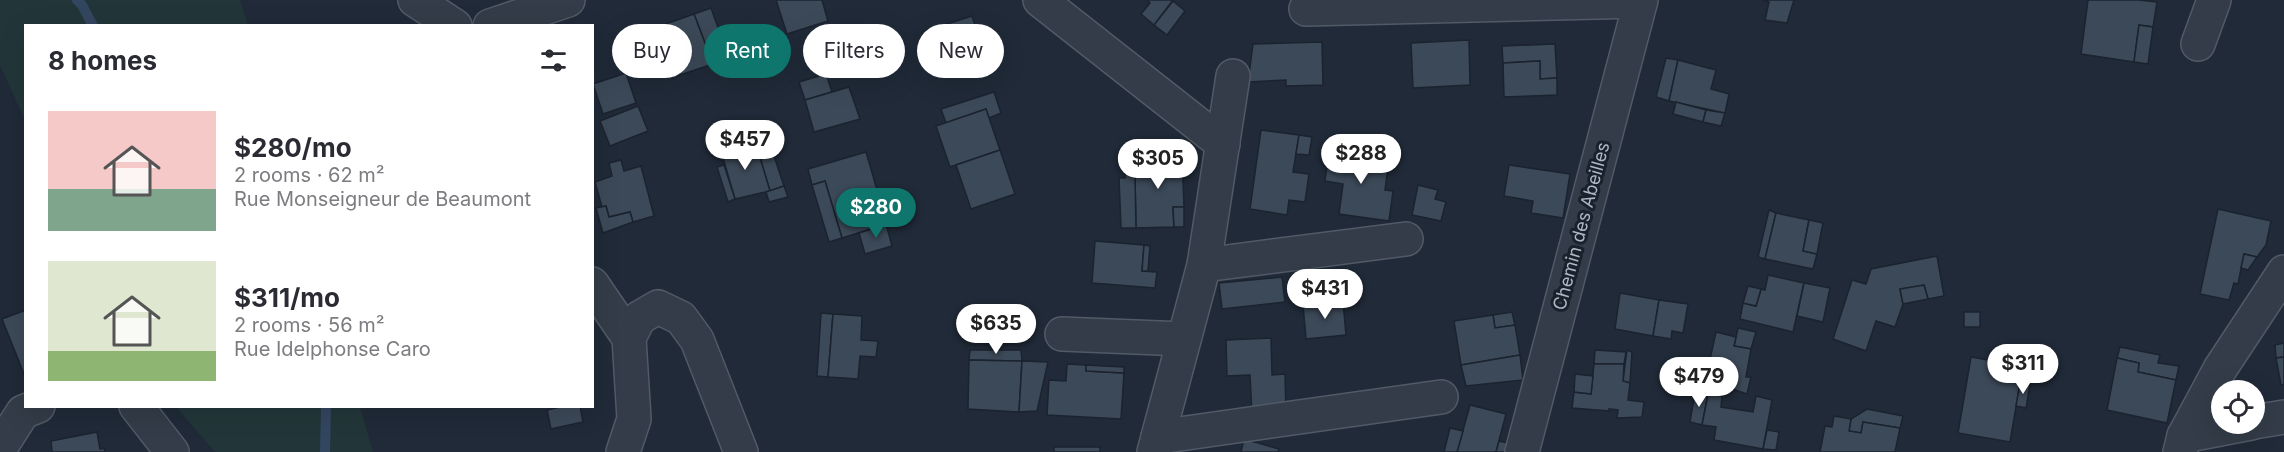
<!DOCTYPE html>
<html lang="en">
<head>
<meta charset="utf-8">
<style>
  :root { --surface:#fff; --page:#f2f2f3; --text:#2b2b33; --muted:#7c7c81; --accent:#0f766e }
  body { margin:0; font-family:Inter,sans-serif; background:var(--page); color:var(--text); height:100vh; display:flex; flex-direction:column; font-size:22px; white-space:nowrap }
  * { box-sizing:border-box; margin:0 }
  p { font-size:20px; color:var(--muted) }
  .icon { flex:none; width:33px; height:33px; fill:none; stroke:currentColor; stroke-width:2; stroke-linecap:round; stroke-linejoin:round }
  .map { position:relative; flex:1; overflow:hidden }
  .sheet { position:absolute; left:24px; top:24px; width:570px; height:384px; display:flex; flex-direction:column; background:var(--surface); border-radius:0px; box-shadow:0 6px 24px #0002 }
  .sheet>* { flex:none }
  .top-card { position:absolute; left:612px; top:24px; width:570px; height:54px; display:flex; gap:12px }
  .tools { position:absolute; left:2211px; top:380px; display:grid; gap:12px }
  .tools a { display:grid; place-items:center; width:54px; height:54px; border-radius:50%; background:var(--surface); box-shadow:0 6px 24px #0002; font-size:30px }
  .price { position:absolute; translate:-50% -51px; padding:0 14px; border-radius:21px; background:#fff; color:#222; font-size:20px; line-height:39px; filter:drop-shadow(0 2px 3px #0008) }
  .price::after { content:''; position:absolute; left:50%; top:36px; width:18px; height:14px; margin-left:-9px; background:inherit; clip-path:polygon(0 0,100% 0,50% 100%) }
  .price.active { background:var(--accent); color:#fff }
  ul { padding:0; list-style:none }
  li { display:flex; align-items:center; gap:18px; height:150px; padding:0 24px }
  li span { display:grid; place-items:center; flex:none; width:168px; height:120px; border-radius:0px; color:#555 }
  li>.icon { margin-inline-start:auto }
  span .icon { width:72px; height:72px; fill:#fffc; stroke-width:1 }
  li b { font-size:26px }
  h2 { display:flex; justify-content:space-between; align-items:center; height:72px; padding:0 24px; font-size:26px }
  .chip { padding:0 21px; border-radius:27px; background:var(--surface); box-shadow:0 6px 24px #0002; font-size:21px; line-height:54px }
  .chip.active { background:var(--accent); color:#fff }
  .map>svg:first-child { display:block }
</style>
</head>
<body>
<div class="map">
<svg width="2284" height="452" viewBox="0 0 2284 452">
  <rect width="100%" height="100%" fill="#202a38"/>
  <!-- green -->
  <g fill="#223639">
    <path d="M0 0H240L248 25 26 26 25 120 0 65Z"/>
    <path d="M176 407H360L373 452H215Z"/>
  </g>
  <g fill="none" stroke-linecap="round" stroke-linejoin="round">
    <!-- stream -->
    <g stroke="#334660" stroke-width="10">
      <path d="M77 0 82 5 93 26"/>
      <path d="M325 452 326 406"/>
    </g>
  </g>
  <!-- building -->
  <g fill="#3c4958" stroke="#1b232f" stroke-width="1.5">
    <path d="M776 0H822L828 21 787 34Z"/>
    <path d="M1147 0H1173L1154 25 1141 14 1150 3Z"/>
    <path d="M1763 0H1794L1787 23 1765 20 1769 2Z"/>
    <path d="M2088 0H2139L2157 2 2153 27 2139 25 2134 62 2081 54Z"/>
    <path d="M1173 1 1185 11 1167 35 1154 25Z"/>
    <path d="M711 8 729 58 713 64 694 14Z"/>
    <path d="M694 14 713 64 680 75 660 26Z"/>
    <path d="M972 16 984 53 935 69 922 32Z"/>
    <path d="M2139 25 2153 27 2148 64 2134 62Z"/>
    <path d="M1469 40 1470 85 1413 88 1411 43Z"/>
    <path d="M1322 42 1323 85 1286 86V80L1248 82 1253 44Z"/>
    <path d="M1555 44 1557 78 1540 79V61L1503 63 1502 46Z"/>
    <path d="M674 57 680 75 673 79 666 60Z"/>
    <path d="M1666 58 1678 60 1669 101 1656 97Z"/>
    <path d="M1678 60 1716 70 1711 89 1729 94 1725 113 1669 101Z"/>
    <path d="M1540 61V79L1557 78V95L1504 97 1503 63Z"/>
    <path d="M626 73 636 103 603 114 593 84Z"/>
    <path d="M826 74 832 92 805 100 799 82Z"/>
    <path d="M849 87 860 119 814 132 805 100Z"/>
    <path d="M994 92 1001 113 989 118 986 109 946 123 941 109Z"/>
    <path d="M1676 102 1706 110 1703 122 1673 114Z"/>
    <path d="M638 106 648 131 610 146 600 121Z"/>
    <path d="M986 109 1000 150 950 167 936 126Z"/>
    <path d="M1706 110 1725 113 1721 126 1703 122Z"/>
    <path d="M1261 130 1299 135 1293 172 1309 174 1305 202 1289 200 1287 215 1250 209Z"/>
    <path d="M1299 135 1312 137 1309 155 1296 154Z"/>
    <path d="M768 138 784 186 770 191 755 141Z"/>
    <path d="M755 141 770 191 735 199 721 151Z"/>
    <path d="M1329 149 1348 152 1347 155 1389 160 1385 190 1393 191 1389 221 1339 214 1343 184 1325 181Z"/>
    <path d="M1000 150 1015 194 971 209 956 165Z"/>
    <path d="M866 152 887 224 842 238 825 181 812 185 808 169Z"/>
    <path d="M1182 155 1184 207H1173L1174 227 1136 228 1135 177H1133L1132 156Z"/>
    <path d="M1132 156 1133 177H1135L1136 228H1121L1119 178H1125L1124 157Z"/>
    <path d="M621 160 624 171 641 166 654 216 633 222 630 212 609 217 606 206 602 207 595 182 612 176 609 163Z"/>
    <path d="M724 165 735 199 728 202 717 167Z"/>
    <path d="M1509 165 1570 174 1563 218 1531 213 1533 201 1504 196Z"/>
    <path d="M825 181 842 238 829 242 812 185Z"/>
    <path d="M1418 185 1438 190 1435 199 1446 202 1441 221 1412 215Z"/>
    <path d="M784 186 788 197 769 202 766 192Z"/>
    <path d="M606 206 609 217 630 212 633 222 603 233 596 208Z"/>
    <path d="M1173 207H1184V227H1174Z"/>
    <path d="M2218 209 2271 221 2266 245 2257 257 2244 254 2238 284 2234 283 2229 300 2200 294Z"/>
    <path d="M1769 210 1776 213 1765 259 1758 257Z"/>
    <path d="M1776 213 1809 220 1803 251 1817 254 1813 269 1765 259Z"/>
    <path d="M1809 220 1823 223 1817 254 1803 251Z"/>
    <path d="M886 224 892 246 865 254 859 233Z"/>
    <path d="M1095 241 1144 245 1142 271 1157 272 1155 288 1092 283Z"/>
    <path d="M1144 245 1150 246 1148 271H1142Z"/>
    <path d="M2244 254 2257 257 2248 270 2241 268Z"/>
    <path d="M1937 256 1944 296 1928 299 1924 285 1900 289 1903 304 1895 327 1876 321 1866 351 1833 339 1852 280 1866 284 1871 269Z"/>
    <path d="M1339 271 1341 297 1300 301 1297 275Z"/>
    <path d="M1768 275 1804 283 1793 332 1740 319 1743 303 1756 306 1761 289 1765 290Z"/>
    <path d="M1282 277 1285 302 1222 309 1219 283Z"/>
    <path d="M1804 283 1830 288 1823 322 1797 316Z"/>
    <path d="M1924 285 1928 299 1903 304 1900 289Z"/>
    <path d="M1748 286 1761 289 1756 306 1743 303Z"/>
    <path d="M1620 293 1659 300 1653 336 1615 329Z"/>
    <path d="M1659 300 1688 304 1683 333 1672 331 1671 339 1653 336Z"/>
    <path d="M1343 301 1346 335 1306 339 1303 305Z"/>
    <path d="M26 310V374H24L2 319Z"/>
    <path d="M1512 312 1515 325 1495 328 1493 315Z"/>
    <rect x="1964" y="312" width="16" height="15"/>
    <path d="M821 313 833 314 828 377 817 376Z"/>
    <path d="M833 314 862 316 861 340 878 341 876 357 860 356 858 379 828 377Z"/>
    <path d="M1493 315 1495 328 1515 325 1520 355 1461 365 1454 321Z"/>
    <path d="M1738 328 1756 332 1751 349 1734 346Z"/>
    <path d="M1716 332 1736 337 1734 346 1751 349 1746 377H1751L1747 394 1720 385 1722 376 1707 373Z"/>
    <path d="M1271 338 1272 375 1285 374 1286 411 1252 416 1250 375 1227 376 1226 340Z"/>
    <path d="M2284 343V357L2276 358 2275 345Z"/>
    <path d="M2120 347 2160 355 2158 363 2179 366 2176 380 2138 372 2139 363 2117 358Z"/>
    <path d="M970 350H1021L1022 361 969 360Z"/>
    <path d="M1595 350 1626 352 1624 364H1594Z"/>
    <path d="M1627 350 1632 352 1630 383 1623 381Z"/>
    <path d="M1520 355 1523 380 1466 386 1461 365Z"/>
    <path d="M1971 357 2023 366 2010 442 1958 433Z"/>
    <path d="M2284 357V385H2281L2276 358Z"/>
    <path d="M2117 358 2139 363 2138 372 2176 380 2167 423 2107 410Z"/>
    <path d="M969 360 1022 361 1019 412 968 409Z"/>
    <path d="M1022 361 1048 362 1037 411 1019 412Z"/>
    <path d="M1067 364 1086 365V371L1124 373 1121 419 1047 415 1049 380 1066 381Z"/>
    <path d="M1594 364H1624L1623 381 1630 383 1628 400 1644 402 1642 417 1617 418 1618 410 1609 409 1610 411 1572 408 1574 392 1591 394Z"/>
    <path d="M1086 365 1124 367V373L1086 371Z"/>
    <path d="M1575 374 1593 376 1591 394 1574 392Z"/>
    <path d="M2020 383 2030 384 2026 408 2016 406Z"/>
    <path d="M1695 392 1708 394 1702 425 1690 422Z"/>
    <path d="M1708 394 1722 396 1721 407 1753 412 1756 396 1772 400 1763 449 1714 440 1716 427 1702 425Z"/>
    <path d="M1470 405 1506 414 1496 452H1457Z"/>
    <path d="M565 406H580L583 422 551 429 547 410Z"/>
    <path d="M1867 409 1903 416 1900 428 1863 422 1861 433 1849 431 1851 419Z"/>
    <path d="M1834 416 1851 419 1849 431 1861 433 1863 422 1900 428 1895 452H1820L1825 426 1832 427Z"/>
    <path d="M1450 428 1463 431 1457 452H1444Z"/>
    <path d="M1767 430 1779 432 1776 450 1763 449Z"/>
    <path d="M97 432 100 449 104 448 105 452H52L51 441Z"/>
    <path d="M1244 439 1279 449 1278 452H1241Z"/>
    <path d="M1499 441 1517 445 1515 452H1496Z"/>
    <rect x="1054" y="447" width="46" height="5"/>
  </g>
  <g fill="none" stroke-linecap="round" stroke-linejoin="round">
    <defs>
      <g id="minor">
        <path d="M415 0 455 26"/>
        <path d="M1040 0 1223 144"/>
        <path d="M1306 9 1640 1"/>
        <path d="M490 26 568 0"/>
        <path d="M2198 44 2214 0"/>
        <path d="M1204 265 1406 239"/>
        <path d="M592 284 629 338"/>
        <path d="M1062 334 1184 339"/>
        <path d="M136 406 172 452"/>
        <path d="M2254 422 2284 417"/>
        <path d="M2184 436 2251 423"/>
        <path d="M1158 437 1441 397"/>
        <path d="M0 448 23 412 38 406"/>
        <path d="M623 452 634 419 629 338 639 318 658 307 681 318 697 340 741 452"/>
        <path d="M1154 452 1204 265 1233 76"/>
        <path d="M1522 452 1641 0"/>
        <path d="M2180 452 2184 436 2220 369 2284 272"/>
      </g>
    </defs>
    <!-- minor casing -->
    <use href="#minor" stroke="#515a66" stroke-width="36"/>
    <!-- minor -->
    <use href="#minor" stroke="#333c48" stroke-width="33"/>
  </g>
  <g text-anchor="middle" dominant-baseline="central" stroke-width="6" stroke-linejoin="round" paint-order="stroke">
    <!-- street labels -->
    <g font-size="18" fill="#aeb7c5" stroke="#19212c">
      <text transform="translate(1581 226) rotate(-75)">Chemin des Abeilles</text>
    </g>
  </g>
</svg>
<div class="tools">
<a><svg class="icon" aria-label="locate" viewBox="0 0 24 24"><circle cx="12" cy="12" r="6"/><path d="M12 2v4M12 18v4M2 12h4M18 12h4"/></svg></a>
</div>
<b class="price" style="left:745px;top:171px">$457</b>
<b class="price" style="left:1361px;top:185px">$288</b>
<b class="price" style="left:1158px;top:190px">$305</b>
<b class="price active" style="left:876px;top:239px">$280</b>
<b class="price" style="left:1325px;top:320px">$431</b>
<b class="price" style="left:996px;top:355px">$635</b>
<b class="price" style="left:2023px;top:395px">$311</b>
<b class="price" style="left:1699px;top:408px">$479</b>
<div class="top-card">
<a class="chip">Buy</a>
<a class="chip active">Rent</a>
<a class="chip">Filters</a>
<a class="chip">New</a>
</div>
<section class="sheet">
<h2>8 homes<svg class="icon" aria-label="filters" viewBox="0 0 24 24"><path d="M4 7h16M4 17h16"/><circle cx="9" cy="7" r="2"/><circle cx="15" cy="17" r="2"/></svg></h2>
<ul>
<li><span style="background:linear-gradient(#f6c9c9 65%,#7fa58c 0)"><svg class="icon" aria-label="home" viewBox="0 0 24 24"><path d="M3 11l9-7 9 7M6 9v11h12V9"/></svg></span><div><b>$280/mo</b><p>2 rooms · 62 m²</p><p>Rue Monseigneur de Beaumont</p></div></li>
<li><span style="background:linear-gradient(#dfe7d0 75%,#8fb573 0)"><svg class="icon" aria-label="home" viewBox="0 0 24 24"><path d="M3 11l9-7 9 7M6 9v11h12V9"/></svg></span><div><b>$311/mo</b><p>2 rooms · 56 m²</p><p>Rue Idelphonse Caro</p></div></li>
</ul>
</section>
</div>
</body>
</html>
